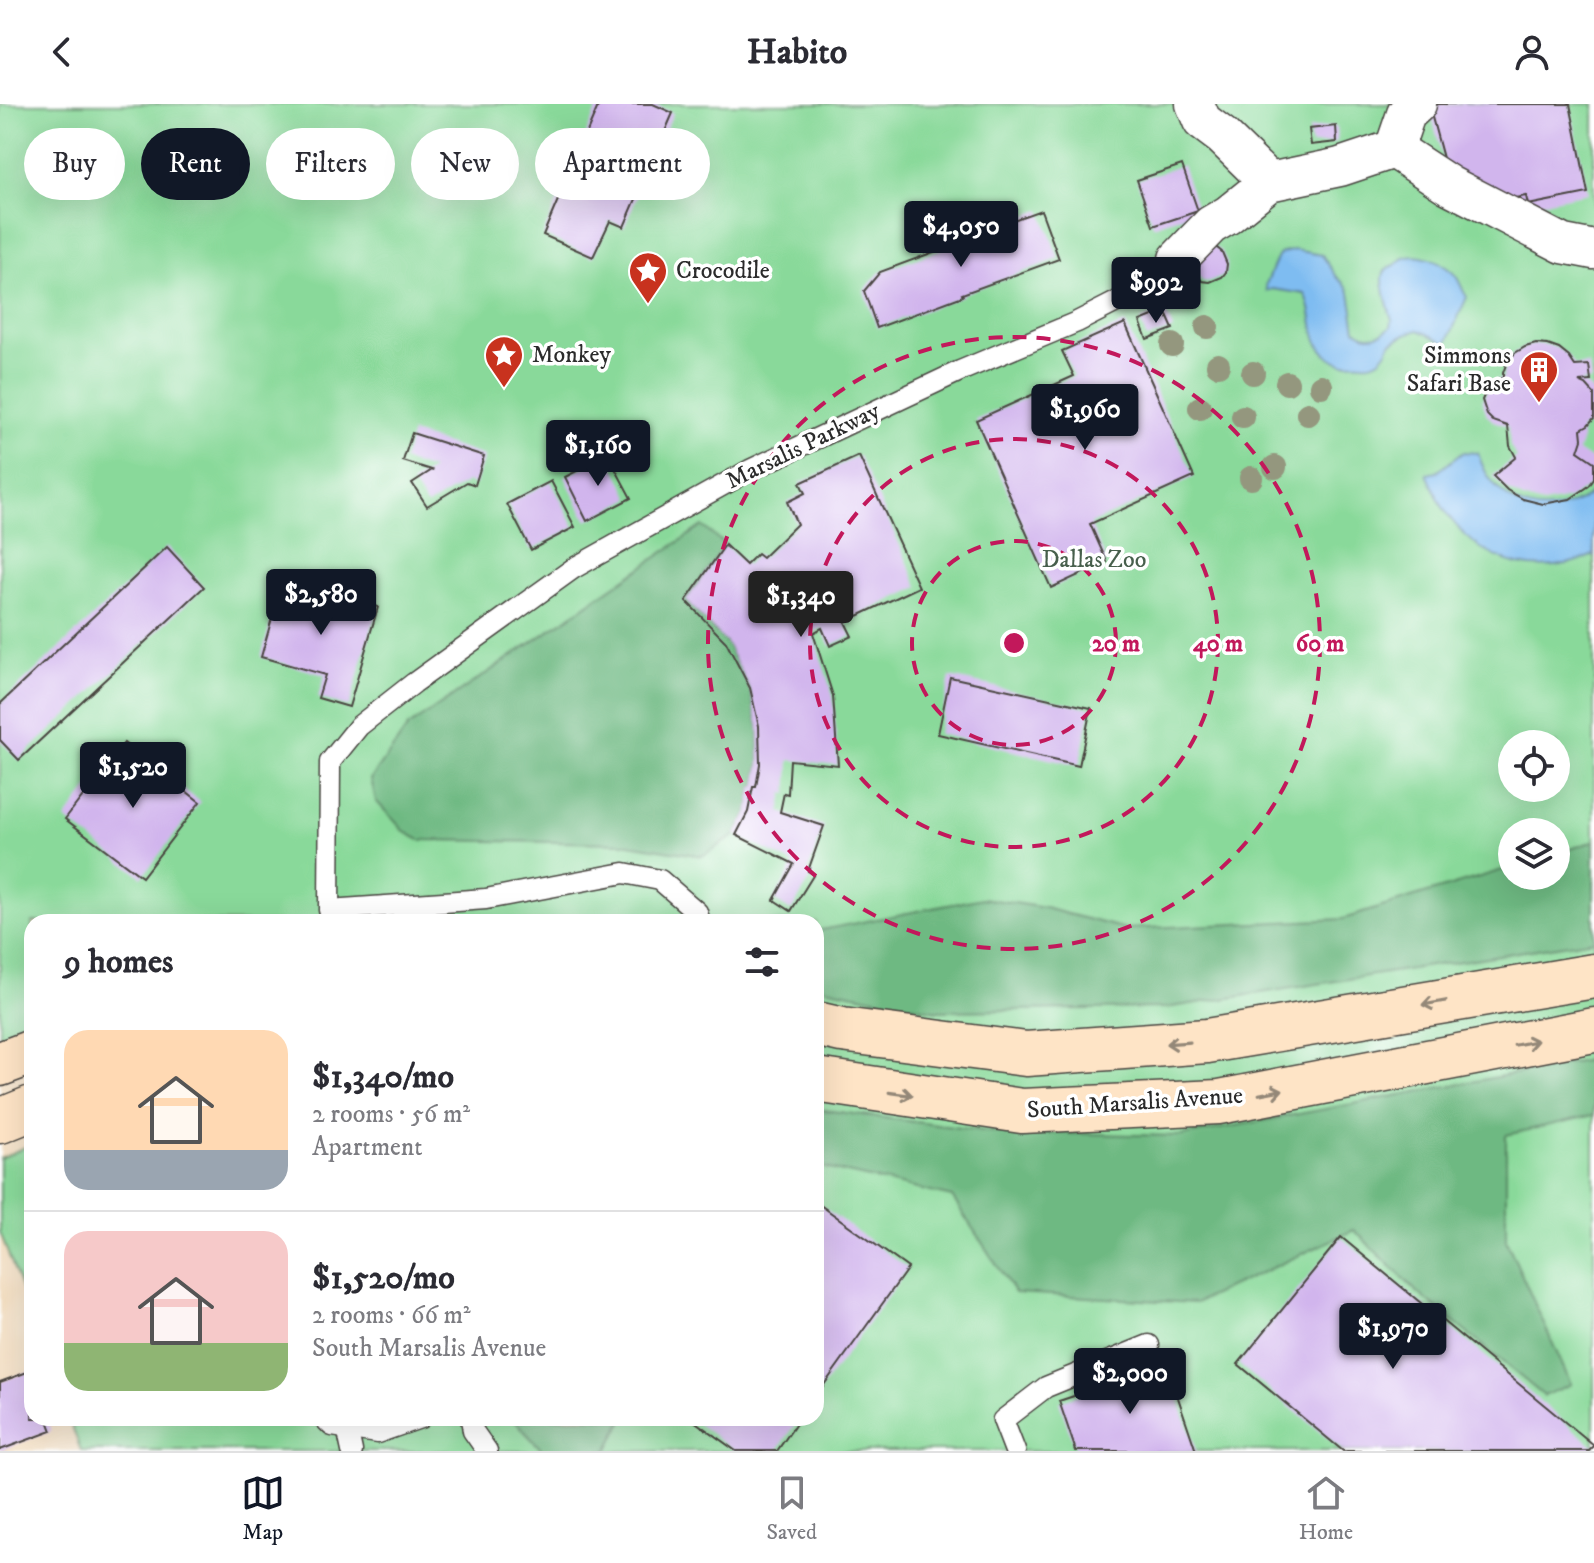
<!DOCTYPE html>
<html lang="en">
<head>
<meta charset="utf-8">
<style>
  :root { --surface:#fff; --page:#f2f2f3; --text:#2b2b33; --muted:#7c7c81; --line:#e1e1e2; --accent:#111827 }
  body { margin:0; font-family:"IM FELL DW Pica",serif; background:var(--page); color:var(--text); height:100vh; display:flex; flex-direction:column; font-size:30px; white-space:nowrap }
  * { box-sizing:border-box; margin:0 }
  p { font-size:26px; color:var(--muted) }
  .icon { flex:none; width:44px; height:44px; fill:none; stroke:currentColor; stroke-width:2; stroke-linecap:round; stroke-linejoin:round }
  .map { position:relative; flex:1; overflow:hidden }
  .details { position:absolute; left:24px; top:810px; width:800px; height:512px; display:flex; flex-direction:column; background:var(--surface); border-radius:24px; box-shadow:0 8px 32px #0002 }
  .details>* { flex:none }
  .guide { position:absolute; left:24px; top:24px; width:800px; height:72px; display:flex; gap:16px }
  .controls { position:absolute; left:1498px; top:626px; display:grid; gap:16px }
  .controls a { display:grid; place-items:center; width:72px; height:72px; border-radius:50%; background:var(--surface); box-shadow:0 8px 32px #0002; font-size:40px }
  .price { position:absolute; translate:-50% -68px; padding:0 18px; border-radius:8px; background:var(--accent); color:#fff; font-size:26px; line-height:52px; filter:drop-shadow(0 2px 4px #0008) }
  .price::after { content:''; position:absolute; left:50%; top:48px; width:24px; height:18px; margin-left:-12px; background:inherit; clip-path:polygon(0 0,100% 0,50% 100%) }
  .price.selected { background:#222; color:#fff }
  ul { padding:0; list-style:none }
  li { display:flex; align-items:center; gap:24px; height:200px; padding:0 40px }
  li+li { border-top:2px solid var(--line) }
  li span { display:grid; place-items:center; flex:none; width:224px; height:160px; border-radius:24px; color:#555 }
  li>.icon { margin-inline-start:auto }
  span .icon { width:96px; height:96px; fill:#fffc; stroke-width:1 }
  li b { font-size:34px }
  h2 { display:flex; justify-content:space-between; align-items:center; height:96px; padding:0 40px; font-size:34px }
  .pill { padding:0 28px; border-radius:36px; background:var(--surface); box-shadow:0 8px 32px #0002; font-size:28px; line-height:72px }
  .pill.selected { background:var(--accent); color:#fff }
  header { display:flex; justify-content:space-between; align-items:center; height:104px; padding:0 40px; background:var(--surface); font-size:36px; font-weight:700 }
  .dock { display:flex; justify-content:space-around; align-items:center; height:112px; border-top:2px solid var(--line); background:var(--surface); font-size:22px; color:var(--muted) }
  .dock a { display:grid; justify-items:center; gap:4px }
  .dock .selected { color:var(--accent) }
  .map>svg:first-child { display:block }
</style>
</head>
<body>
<header><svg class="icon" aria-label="back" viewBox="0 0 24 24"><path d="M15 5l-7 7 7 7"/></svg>Habito<svg class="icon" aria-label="person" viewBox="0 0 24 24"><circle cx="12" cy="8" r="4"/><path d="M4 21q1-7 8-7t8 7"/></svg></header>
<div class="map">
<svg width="1594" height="1347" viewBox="0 0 1594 1347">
  <rect width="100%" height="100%" fill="#fff"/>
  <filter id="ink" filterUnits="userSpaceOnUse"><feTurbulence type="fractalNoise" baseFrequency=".0125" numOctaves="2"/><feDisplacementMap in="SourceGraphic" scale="16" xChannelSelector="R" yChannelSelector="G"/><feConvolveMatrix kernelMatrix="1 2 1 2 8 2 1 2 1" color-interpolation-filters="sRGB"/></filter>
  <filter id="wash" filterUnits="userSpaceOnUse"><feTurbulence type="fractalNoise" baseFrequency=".006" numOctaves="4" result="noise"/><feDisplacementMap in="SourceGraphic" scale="32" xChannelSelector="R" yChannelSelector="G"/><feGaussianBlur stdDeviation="1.8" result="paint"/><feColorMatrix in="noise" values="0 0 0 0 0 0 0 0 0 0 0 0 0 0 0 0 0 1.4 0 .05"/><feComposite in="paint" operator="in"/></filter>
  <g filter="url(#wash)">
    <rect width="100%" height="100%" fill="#f2dbbc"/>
    <!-- green -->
    <g fill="#89d99a" stroke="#5a8262" stroke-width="2" fill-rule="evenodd">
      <path d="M0 0H1594V1347H81L69 1314H816V818H32V922L0 936ZM1512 640H1556V684H1512ZM1512 728H1556V772H1512Z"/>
      <path d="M32 1040V1213L0 1128V1054Z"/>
    </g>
    <!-- forest -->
    <g fill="#6eb982" stroke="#4c7256" stroke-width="2">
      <path d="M702 422 725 441 686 497 726 538 750 584 759 622 760 660 756 683H753L748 708 736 731 702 752 623 739 420 736 405 728 376 697 371 675 408 623Z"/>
      <path d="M1594 737V836L1166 904 937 907 816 882V827L983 794 1045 804 1126 825 1343 815 1512 763V772H1556V750Z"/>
      <path d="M1594 955V1011L1506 1031V1136L1571 1280 1544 1292 1417 1188 1354 1126 1196 1199 1015 1189 952 1093 821 1063 816 1068V1005L991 1028 1181 1032Z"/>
      <path d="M516 1314H624L607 1347H543L516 1318Z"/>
    </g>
    <!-- water -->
    <g fill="#7ebcf1" stroke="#54748e" stroke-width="2">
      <path d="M1294 146 1322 151 1337 173 1347 182 1350 188 1356 225C1367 235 1380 231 1391 223L1392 216C1389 205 1382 184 1383 173 1384 165 1388 164 1395 161 1400 158 1399 156 1405 154 1419 148 1440 158 1451 167 1461 175 1460 184 1467 193L1447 239 1419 226 1408 229 1391 238C1386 251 1377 261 1363 259 1356 258 1350 259 1343 259 1339 258 1335 256 1331 254 1307 236 1317 212 1305 190L1273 185 1267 187 1266 180C1269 174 1277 152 1280 150 1282 149 1292 147 1294 146Z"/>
      <path d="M1463 348 1478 349C1494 404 1548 423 1594 387V451C1540 475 1487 462 1450 414 1440 402 1434 384 1427 370L1437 368Z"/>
    </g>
    <g id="blocks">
      <!-- building -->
      <g fill="#d1b5ed">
        <path d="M599 0H653L673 9 624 123 610 117 593 153 543 131Z"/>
        <path d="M1439 0H1570L1588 89 1528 101 1526 92 1499 97 1448 73 1429 2Z"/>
        <path d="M1336 22 1337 38 1311 41 1309 25Z"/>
        <path d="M1182 61 1198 107 1153 122 1137 76Z"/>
        <path d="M1041 106 1059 155 962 190 963 192 877 224 864 187 880 168 945 144 944 141Z"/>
        <path d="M1210 142 1217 144 1222 148 1227 160 1226 168 1222 173 1210 178 1202 177 1193 166Z"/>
        <path d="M1165 207 1173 225 1147 235 1140 217Z"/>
        <path d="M1125 219 1194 373 1090 420 1107 458 1051 484 976 316 1074 272 1062 247Z"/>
        <path d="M1536 240 1548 241 1559 245 1569 253 1575 262 1589 261 1591 277 1579 278 1586 281 1594 290V314L1588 321 1581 325 1582 335 1578 347 1594 358V375L1589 382 1570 395 1543 400 1523 395 1507 386 1493 372 1516 353 1510 342 1508 322 1493 317 1487 311 1482 296 1489 281 1496 276 1503 274V269L1507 258 1515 249 1525 243Z"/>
        <path d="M412 329 484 352 475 381 467 378 427 402 412 379 432 366 403 357Z"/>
        <path d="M608 351 631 394 587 417 565 373Z"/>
        <path d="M859 352 919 483 845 518 852 532 830 542 822 524 813 529 833 592 838 661 790 656 788 690 784 689 780 708 824 722 808 767 814 770 791 807 774 796 794 760 736 731 748 708 753 683H756L760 660 759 622 750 584 726 538 686 497 725 441 746 461 757 450 762 454 797 420 787 398 805 389 800 379Z"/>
        <path d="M551 377 575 423 531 446 507 400Z"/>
        <path d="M167 443 204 483 19 656 0 636V600Z"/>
        <path d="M283 475 378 503 349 603 318 594 325 571 261 553Z"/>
        <path d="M950 573 1091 604 1079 662 938 630Z"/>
        <path d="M124 639 200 698 142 773 65 715Z"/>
        <path d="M816 1098 908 1164 816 1292Z"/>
        <path d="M1341 1133 1594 1342 1589 1347H1343L1238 1260Z"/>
        <path d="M1167 1261 1196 1347H1076L1059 1297Z"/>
        <path d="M30 1267 32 1272V1314H47L52 1327 0 1346V1278Z"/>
        <path d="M690 1314H800L777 1347H736Z"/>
      </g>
    </g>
  </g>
  <g filter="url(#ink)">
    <use href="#blocks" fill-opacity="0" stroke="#494541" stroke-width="2"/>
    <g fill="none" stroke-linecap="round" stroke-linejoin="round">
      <defs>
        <g id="lane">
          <path d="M700 818 697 808 660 776 624 769 486 795 329 806 330 658 359 622 414 579 574 464 750 366 960 267 1077 218 1138 187 1178 155"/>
          <path d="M324 1314 332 1322 377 1329 420 1314"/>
          <path d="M471 1314 473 1327 487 1347"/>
          <path d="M347 1324 352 1347"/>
          <path d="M1015 1347 1003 1316 1046 1283 1149 1241"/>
        </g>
        <g id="street">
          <path d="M1195 0 1202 17 1222 32 1269 78"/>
          <path d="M1394 45 1449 81 1563 140 1594 146"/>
          <path d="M1178 155 1211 121 1228 111 1269 78 1340 63 1394 45 1406 10 1417 0"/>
        </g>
        <g id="secondary">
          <path d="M816 920 842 926 1026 950 1207 937 1594 872"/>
          <path d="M0 960 32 948"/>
          <path d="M816 976 1022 1007 1219 998 1594 926"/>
          <path d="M0 1017 32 1004"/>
        </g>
      </defs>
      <!-- lane casing -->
      <use href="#lane" stroke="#494541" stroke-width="23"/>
      <!-- street casing -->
      <use href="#street" stroke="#494541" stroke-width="41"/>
      <!-- secondary casing -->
      <use href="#secondary" stroke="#494541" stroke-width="47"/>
      <!-- lane -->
      <use href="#lane" stroke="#fff" stroke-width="20"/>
      <!-- street -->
      <use href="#street" stroke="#fff" stroke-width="38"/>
      <!-- secondary -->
      <use href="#secondary" stroke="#fee4c6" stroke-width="44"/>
    </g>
    <!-- trees -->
    <g fill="#94977e">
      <circle cx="1207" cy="223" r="12"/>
      <circle cx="1172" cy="241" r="12"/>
      <circle cx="1218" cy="261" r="12"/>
      <circle cx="1253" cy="269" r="12"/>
      <circle cx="1287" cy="279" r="12"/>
      <circle cx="1321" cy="282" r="12"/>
      <circle cx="1200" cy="304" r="12"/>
      <circle cx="1308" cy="310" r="12"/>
      <circle cx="1243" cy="313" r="12"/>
      <circle cx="1275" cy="363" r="12"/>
      <circle cx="1251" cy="374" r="12"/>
    </g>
    <!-- one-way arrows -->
    <defs><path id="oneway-shaft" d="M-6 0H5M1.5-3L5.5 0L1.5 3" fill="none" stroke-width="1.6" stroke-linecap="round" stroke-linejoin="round" transform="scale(2)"/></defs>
    <g stroke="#948878">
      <use href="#oneway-shaft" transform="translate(1434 899) rotate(170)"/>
      <use href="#oneway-shaft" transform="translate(1178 939) rotate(176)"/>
      <use href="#oneway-shaft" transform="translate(1526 939) rotate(-11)"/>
      <use href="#oneway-shaft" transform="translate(1271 988) rotate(-11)"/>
      <use href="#oneway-shaft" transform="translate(901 990) rotate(8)"/>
    </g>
  </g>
  <!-- distance rings -->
  <g fill="none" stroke="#c2185b" stroke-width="4" stroke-dasharray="14 10">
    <circle cx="1014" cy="539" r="102"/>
    <circle cx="1014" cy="539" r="204"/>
    <circle cx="1014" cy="539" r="306"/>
  </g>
  <!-- icons -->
  <defs>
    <symbol id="sight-pin" viewBox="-11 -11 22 30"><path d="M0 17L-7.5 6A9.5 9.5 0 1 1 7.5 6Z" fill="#c8321e" stroke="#fff"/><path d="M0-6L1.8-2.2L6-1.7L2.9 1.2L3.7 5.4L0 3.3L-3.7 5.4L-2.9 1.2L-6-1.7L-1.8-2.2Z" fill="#fff"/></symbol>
    <symbol id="building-pin" viewBox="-11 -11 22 30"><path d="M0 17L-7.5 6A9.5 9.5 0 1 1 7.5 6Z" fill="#c8321e" stroke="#fff"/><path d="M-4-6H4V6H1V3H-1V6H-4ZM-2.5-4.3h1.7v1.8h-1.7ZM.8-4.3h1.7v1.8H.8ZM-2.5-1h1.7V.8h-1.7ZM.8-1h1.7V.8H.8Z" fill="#fff"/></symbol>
  </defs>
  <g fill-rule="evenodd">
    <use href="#sight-pin" x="626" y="145" width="44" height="60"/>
    <use href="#sight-pin" x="482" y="229" width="44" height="60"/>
    <use href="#building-pin" x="1517" y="244" width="44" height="60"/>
  </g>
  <g text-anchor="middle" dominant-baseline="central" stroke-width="7" stroke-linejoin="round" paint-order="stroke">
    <!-- poi labels -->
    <g font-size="24" fill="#2b2b2b" stroke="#fff" text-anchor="start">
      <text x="676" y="167">Crocodile</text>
      <text x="532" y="251">Monkey</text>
      <text x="1511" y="252" text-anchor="end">Simmons<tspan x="1511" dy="28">Safari Base</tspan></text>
    </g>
    <!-- street labels -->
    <g font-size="24" fill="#2b2b2b" stroke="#fff">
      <text transform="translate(803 342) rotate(-26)">Marsalis Parkway</text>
      <text transform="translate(1135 999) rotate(-4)">South Marsalis Avenue</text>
    </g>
    <!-- park labels -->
    <g font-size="24" fill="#475f4c" stroke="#fff">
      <text x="1094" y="456">Dallas Zoo</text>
    </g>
  </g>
  <circle cx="1014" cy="539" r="12" fill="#c2185b" stroke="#fff" stroke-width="4"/>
  <g font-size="24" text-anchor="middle" font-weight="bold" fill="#c2185b" stroke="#fff" stroke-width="7" stroke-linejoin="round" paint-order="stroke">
    <text x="1116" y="547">20 m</text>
    <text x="1218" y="547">40 m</text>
    <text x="1320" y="547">60 m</text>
  </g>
</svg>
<div class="controls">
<a><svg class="icon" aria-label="locate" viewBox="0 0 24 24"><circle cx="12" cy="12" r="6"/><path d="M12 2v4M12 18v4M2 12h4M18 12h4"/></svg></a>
<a><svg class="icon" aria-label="layers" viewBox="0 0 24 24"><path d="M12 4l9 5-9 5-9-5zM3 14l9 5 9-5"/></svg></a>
</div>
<b class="price" style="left:961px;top:165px">$4,050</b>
<b class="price" style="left:1156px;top:221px">$992</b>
<b class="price" style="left:1085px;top:348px">$1,960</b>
<b class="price" style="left:598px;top:384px">$1,160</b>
<b class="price" style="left:321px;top:533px">$2,580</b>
<b class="price selected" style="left:801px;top:535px">$1,340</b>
<b class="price" style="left:133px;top:706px">$1,520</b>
<b class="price" style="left:1393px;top:1267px">$1,970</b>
<b class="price" style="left:1130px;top:1312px">$2,000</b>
<div class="guide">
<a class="pill">Buy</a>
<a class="pill selected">Rent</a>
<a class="pill">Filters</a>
<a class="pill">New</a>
<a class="pill">Apartment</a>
</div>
<section class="details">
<h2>9 homes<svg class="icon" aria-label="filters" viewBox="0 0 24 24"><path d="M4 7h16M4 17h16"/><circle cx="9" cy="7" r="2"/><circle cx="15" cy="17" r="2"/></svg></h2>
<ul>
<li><span style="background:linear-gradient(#ffd9b3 75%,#9aa5b1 0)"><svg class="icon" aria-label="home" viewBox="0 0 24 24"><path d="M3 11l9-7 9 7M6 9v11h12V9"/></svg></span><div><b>$1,340/mo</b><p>2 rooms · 56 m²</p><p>Apartment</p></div></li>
<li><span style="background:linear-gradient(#f6c9c9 70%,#8fb573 0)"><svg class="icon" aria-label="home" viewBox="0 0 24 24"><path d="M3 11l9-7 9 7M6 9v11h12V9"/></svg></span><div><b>$1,520/mo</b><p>2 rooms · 66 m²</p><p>South Marsalis Avenue</p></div></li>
</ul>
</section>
</div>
<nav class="dock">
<a class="selected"><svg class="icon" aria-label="map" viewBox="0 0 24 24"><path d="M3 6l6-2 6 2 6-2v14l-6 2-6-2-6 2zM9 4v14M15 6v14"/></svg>Map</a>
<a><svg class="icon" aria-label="saved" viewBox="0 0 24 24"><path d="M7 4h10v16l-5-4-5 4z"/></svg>Saved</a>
<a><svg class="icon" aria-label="home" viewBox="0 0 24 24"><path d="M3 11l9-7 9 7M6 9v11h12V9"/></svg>Home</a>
</nav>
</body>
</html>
